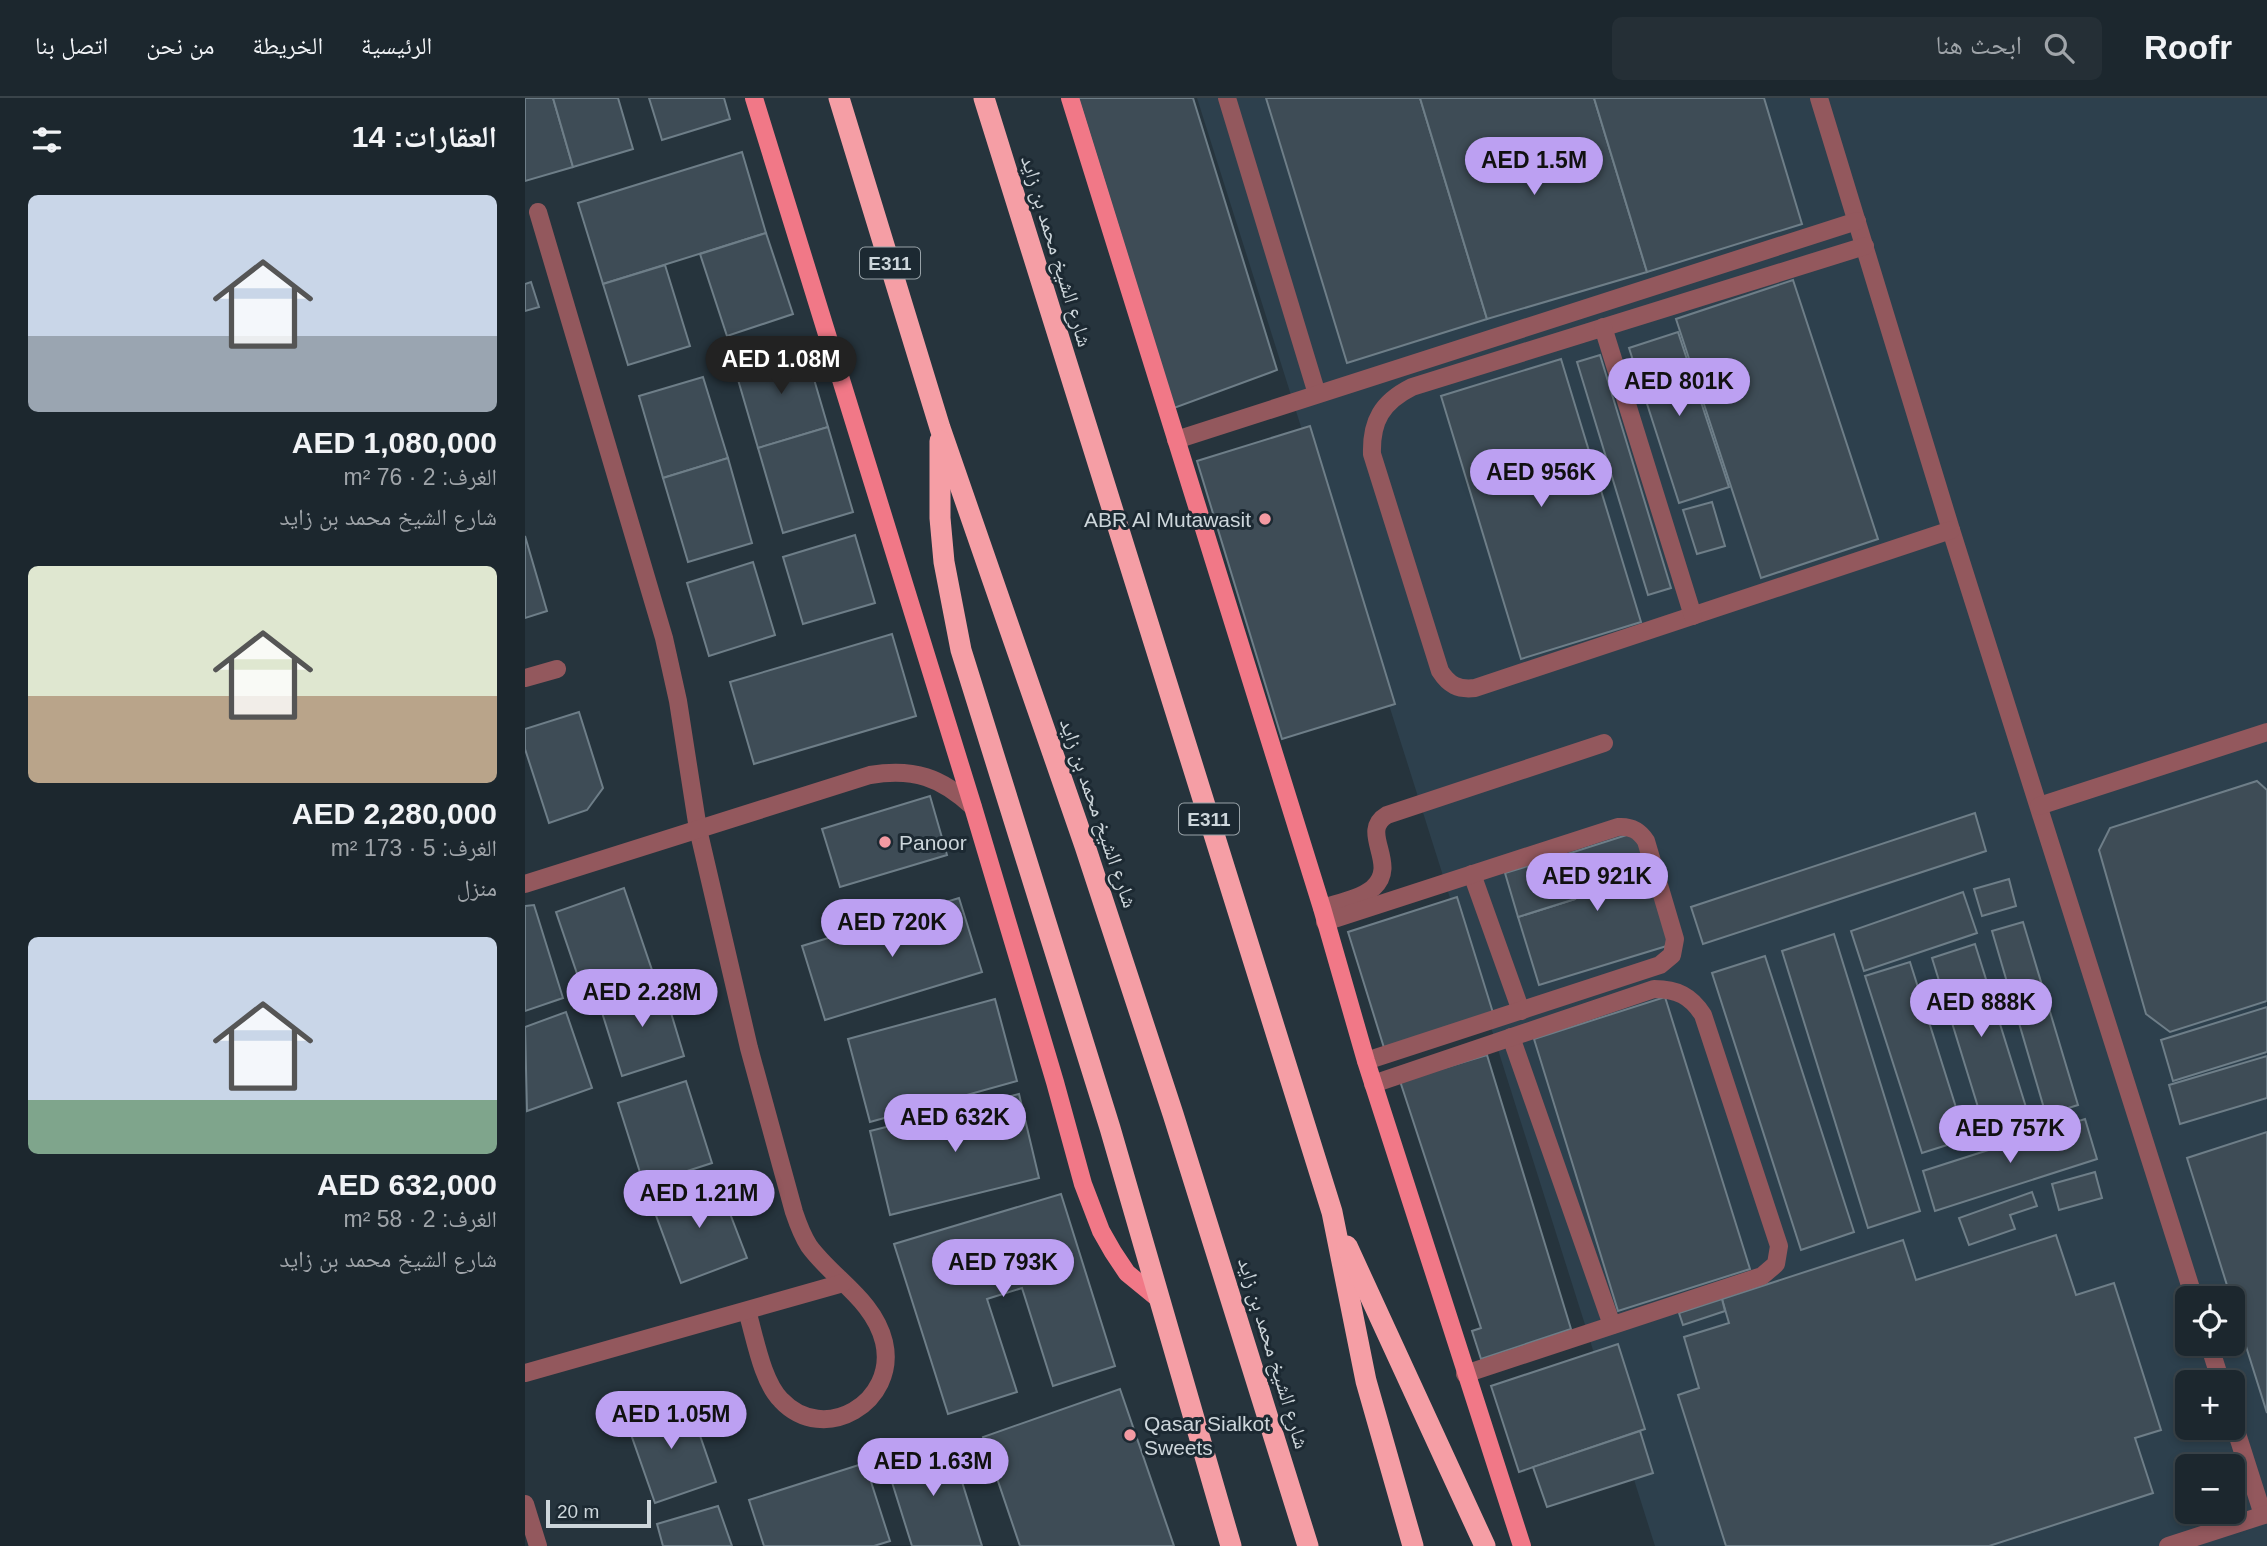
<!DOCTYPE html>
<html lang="ar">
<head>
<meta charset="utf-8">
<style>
  :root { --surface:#1c272e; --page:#252f36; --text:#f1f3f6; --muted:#a0a5aa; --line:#3a444a; --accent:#bca0f2 }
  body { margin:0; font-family:Helvetica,"Noto Naskh Arabic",sans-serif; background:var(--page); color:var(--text); direction:rtl; height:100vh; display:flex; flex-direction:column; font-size:26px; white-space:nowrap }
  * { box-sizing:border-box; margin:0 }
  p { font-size:23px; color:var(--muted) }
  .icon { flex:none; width:38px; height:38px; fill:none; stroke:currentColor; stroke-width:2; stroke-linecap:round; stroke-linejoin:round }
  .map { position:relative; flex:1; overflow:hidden; direction:ltr }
  .sheet { display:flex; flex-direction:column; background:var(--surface); width:525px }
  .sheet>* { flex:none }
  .buttons { position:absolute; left:1650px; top:1188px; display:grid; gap:14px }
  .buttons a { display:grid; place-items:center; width:70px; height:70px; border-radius:10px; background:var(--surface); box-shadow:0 4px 10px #0003,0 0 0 2px var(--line); font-size:35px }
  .scale { position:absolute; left:21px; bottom:18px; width:105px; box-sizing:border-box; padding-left:7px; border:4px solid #cdd6db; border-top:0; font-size:19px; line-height:24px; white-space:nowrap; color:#cdd6db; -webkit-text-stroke:5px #1c2932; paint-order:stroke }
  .price { position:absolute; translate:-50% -60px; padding:0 16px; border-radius:24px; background:var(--accent); color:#111; font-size:23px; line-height:46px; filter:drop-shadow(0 2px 4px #0008) }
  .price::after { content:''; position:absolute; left:50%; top:42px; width:21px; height:16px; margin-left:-10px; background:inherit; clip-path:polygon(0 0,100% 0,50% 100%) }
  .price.current { background:#222; color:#fff }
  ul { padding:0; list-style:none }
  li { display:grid; align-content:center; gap:14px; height:371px; padding:0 28px }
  li span { display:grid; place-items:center; height:217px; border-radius:10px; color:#555 }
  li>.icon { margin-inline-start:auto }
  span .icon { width:126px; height:126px; fill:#fffc; stroke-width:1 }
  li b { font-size:30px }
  h2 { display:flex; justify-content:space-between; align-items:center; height:84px; padding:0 28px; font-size:30px }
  header { display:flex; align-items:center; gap:42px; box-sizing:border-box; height:98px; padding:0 35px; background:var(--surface); border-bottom:2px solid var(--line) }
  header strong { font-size:33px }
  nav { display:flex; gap:38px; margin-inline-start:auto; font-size:24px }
  .search { width:490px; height:63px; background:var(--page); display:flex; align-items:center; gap:18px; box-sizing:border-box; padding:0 24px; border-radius:10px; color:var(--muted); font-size:26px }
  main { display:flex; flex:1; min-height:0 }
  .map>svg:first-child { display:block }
</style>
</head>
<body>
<header>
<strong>Roofr</strong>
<div class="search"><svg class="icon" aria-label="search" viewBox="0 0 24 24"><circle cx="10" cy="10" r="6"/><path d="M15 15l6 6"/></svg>ابحث هنا</div>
<nav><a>الرئيسية</a><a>الخريطة</a><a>من نحن</a><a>اتصل بنا</a></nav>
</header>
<main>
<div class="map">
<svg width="1742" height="1448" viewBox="0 0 1742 1448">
  <rect width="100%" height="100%" fill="#26343d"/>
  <!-- built -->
  <path fill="#2d404d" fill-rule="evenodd" d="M672 0H1742V1448H1130ZM1662 1200H1708V1246H1662ZM1662 1284H1708V1330H1662ZM1662 1368H1708V1414H1662Z"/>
  <!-- building -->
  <g fill="#3e4c56" stroke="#6e7e88" stroke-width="2">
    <path d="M0 0H28L48 69 0 83Z"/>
    <path d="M28 0H93L108 51 48 69Z"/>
    <path d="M124 0H199L205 21 137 42Z"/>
    <path d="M553 0H668L752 272 649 310Z"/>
    <path d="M741 0H895L962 221 822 265Z"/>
    <path d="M895 0H1069L1122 174 962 221Z"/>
    <path d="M1069 0H1239L1277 126 1122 174Z"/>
    <path d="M217 54 241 135 78 186 53 105Z"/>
    <path d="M241 135 268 216 202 238 175 156Z"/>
    <path d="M140 167 165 248 103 267 78 186Z"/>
    <path d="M1268 182 1353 441 1236 480 1151 221Z"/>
    <path d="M6 184 14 209 0 213V186Z"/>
    <path d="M1153 234 1204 389 1154 405 1104 250Z"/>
    <path d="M279 247 303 329 233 350 209 268Z"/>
    <path d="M1075 257 1146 490 1123 497 1052 264Z"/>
    <path d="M1036 261 1116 524 996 561 916 298Z"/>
    <path d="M178 279 203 360 138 380 114 298Z"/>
    <path d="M785 328 870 606 757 641 672 363Z"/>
    <path d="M303 329 328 414 258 435 233 350Z"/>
    <path d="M203 360 227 445 163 464 138 380Z"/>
    <path d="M1187 404 1200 448 1172 456 1158 412Z"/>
    <path d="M330 437 350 505 278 526 258 459Z"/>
    <path d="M0 438 22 513 0 520Z"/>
    <path d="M228 464 250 537 184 558 162 485Z"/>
    <path d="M367 536 391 618 229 666 205 584Z"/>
    <path d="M54 614 78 690 62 712 24 725 0 651V631Z"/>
    <path d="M1732 683 1742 692V903L1645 934 1621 916 1574 752 1585 730Z"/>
    <path d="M405 698 422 757 315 789 297 731Z"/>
    <path d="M1450 715 1461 753 1178 846 1166 809Z"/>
    <path d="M1111 734 1145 847 1014 887 993 819 1050 801 1036 758Z"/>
    <path d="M1036 758 1050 801 993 819 980 775Z"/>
    <path d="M1484 781 1491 808 1457 818 1449 791Z"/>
    <path d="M99 790 129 878 61 902 31 814Z"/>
    <path d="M1438 794 1452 835 1339 873 1326 833Z"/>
    <path d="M932 799 969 918 860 953 823 834Z"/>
    <path d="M434 800 457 874 300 922 277 848Z"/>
    <path d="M9 807 38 900 0 913V808Z"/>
    <path d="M1498 824 1553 1007 1521 1017 1467 833Z"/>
    <path d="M1309 836 1395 1113 1343 1130 1257 853Z"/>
    <path d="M1450 846 1505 1022 1461 1035 1407 860Z"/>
    <path d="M1240 858 1329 1134 1276 1152 1187 875Z"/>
    <path d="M1385 864 1441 1041 1397 1055 1340 878Z"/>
    <path d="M137 885 159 958 97 978 74 905Z"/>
    <path d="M1140 899 1225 1171 1093 1213 1009 941Z"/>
    <path d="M470 901 492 983 345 1024 323 941Z"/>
    <path d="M1742 909V954L1648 983 1636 942Z"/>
    <path d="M41 914 67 990 2 1013 0 929Z"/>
    <path d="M962 957 1046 1231 956 1261 947 1233 956 1230 875 983Z"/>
    <path d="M1742 958V1000L1655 1026 1644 987Z"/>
    <path d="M161 983 187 1065 119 1087 93 1005Z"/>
    <path d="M494 996 514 1080 365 1117 345 1033Z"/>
    <path d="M1560 1021 1572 1061 1410 1113 1398 1073Z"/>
    <path d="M1742 1034V1315L1708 1207V1200H1706L1662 1060Z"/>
    <path d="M1570 1074 1577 1100 1534 1112 1527 1086Z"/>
    <path d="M191 1079 222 1160 156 1185 126 1104Z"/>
    <path d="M1507 1094 1512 1108 1485 1117 1490 1131 1444 1147 1434 1120Z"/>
    <path d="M536 1096 590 1268 528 1288 497 1190 462 1201 492 1294 423 1316 369 1146Z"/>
    <path d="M1531 1137 1551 1197 1589 1185 1636 1332 1610 1340 1628 1395 1464 1448H1201L1153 1297 1174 1290 1159 1239 1204 1225 1197 1201 1378 1142 1391 1182Z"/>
    <path d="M1197 1201 1200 1213 1158 1227 1154 1215Z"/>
    <path d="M1093 1246 1120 1331 994 1374 966 1288Z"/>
    <path d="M595 1291 649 1448H495L458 1339Z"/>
    <path d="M162 1300 191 1384 130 1405 101 1322Z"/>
    <path d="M1115 1333 1128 1375 1022 1409 1008 1369Z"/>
    <path d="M424 1342 457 1448H387L360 1362Z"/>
    <path d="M340 1365 365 1443 349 1448H239L224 1402Z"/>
    <path d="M193 1408 207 1448H138L132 1426Z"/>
  </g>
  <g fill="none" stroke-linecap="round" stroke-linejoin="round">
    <!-- minor -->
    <g stroke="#93585d" stroke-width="18">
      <path d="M702 0 792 296"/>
      <path d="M1294 0 1426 432 1669 1200"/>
      <path d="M13 114 139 540 153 603 173 731 224 950 269 1114C273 1126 277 1137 284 1148 308 1181 349 1202 359 1244 373 1304 299 1348 256 1302 237 1283 230 1239 222 1213"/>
      <path d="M1340 148 887 289C857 304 846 323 847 356L915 573C924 587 933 592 950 590L1426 432"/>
      <path d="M1078 229 1168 518"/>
      <path d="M651 342 1332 123"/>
      <path d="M0 580 32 571"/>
      <path d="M1514 708 1742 634"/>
      <path d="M947 776 996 913"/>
      <path d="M0 786 345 677C389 670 416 679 448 709"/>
      <path d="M797 810C812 805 835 801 848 790 875 766 833 734 862 717L1079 645"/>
      <path d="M800 824 1093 729C1106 728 1114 732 1121 743L1150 841 1147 857 1135 867 841 963"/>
      <path d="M986 939 1087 1227"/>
      <path d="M848 986 1129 891C1152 891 1166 898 1178 917L1254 1148 1251 1166 1237 1178 940 1276"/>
      <path d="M1684 1246 1696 1284"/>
      <path d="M0 1275 318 1185"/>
      <path d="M1708 1323 1738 1417"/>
      <path d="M0 1406 13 1448"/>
      <path d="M1643 1448 1742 1416"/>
    </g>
    <!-- major -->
    <g stroke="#f17887" stroke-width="18">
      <path d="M229 0 448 709 530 984 558 1086 576 1133 588 1154 602 1175 635 1202"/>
      <path d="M545 0 797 810 841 963 997 1448"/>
    </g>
    <!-- highway -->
    <g stroke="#f59ea5" stroke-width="21">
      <path d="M314 0 415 330 560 748 648 1016 783 1448"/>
      <path d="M459 0 807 1114 841 1283 888 1448"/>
      <path d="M415 343V420L419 464 436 552 585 1030 706 1448"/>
      <path d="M822 1148 960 1448"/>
    </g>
  </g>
  <!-- markers -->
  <g fill="#f49aa2" stroke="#1c2932" stroke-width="2.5">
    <circle cx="740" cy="421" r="7"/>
    <circle cx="360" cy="744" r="7"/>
    <circle cx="605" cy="1337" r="7"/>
  </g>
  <g text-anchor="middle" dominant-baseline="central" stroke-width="6" stroke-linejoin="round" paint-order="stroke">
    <!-- shield labels -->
    <g fill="#1c2932" stroke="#98a2a8" stroke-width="2">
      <rect x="335" y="149.5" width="60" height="31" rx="5"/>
      <rect x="654" y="705.5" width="60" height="31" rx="5"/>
    </g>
    <g font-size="19" font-weight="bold" fill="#cdd6db">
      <text x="365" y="165">E311</text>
      <text x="684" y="721">E311</text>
    </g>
    <!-- street labels -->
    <g font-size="21" fill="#cdd6db" stroke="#1c2932">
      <text transform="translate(532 153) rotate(73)">شارع الشيخ محمد بن زايد</text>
      <text transform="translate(574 715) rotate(71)">شارع الشيخ محمد بن زايد</text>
      <text transform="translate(749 1255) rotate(73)">شارع الشيخ محمد بن زايد</text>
    </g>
    <!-- poi labels -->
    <g font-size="21" fill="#cdd6db" stroke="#1c2932" text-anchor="start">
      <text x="726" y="421" text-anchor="end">ABR Al Mutawasit</text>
      <text x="374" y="744">Panoor</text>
      <text x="619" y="1325">Qasar Sialkot<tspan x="619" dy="24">Sweets</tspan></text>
    </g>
  </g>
</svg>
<div class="buttons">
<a><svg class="icon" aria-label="locate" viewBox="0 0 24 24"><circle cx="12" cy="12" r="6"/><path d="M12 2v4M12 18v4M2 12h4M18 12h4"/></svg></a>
<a>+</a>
<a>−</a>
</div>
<div class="scale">20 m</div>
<b class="price" style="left:1009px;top:99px">AED 1.5M</b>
<b class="price current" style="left:256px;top:298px">AED 1.08M</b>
<b class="price" style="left:1154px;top:320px">AED 801K</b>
<b class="price" style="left:1016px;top:411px">AED 956K</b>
<b class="price" style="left:1072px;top:815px">AED 921K</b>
<b class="price" style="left:367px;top:861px">AED 720K</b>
<b class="price" style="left:117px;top:931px">AED 2.28M</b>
<b class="price" style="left:1456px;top:941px">AED 888K</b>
<b class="price" style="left:430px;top:1056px">AED 632K</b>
<b class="price" style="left:1485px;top:1067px">AED 757K</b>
<b class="price" style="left:174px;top:1132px">AED 1.21M</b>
<b class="price" style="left:478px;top:1201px">AED 793K</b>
<b class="price" style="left:146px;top:1353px">AED 1.05M</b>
<b class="price" style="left:408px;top:1400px">AED 1.63M</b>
</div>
<section class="sheet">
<h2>العقارات: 14<svg class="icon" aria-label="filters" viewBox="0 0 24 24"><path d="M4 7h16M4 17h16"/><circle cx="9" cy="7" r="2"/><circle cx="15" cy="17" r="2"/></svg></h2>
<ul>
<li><span style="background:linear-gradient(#c9d6e8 65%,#9aa5b1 0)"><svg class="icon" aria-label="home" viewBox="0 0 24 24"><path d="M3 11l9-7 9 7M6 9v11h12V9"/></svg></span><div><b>AED 1,080,000</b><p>الغرف: 2 · 76 m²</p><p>شارع الشيخ محمد بن زايد</p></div></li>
<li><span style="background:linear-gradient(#dfe7d0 60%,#b9a48a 0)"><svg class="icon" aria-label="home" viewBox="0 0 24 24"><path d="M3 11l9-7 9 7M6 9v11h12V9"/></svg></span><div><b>AED 2,280,000</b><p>الغرف: 5 · 173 m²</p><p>منزل</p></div></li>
<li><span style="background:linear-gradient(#c9d6e8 75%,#7fa58c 0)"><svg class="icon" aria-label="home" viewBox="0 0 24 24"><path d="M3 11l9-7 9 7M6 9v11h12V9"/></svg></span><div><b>AED 632,000</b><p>الغرف: 2 · 58 m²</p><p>شارع الشيخ محمد بن زايد</p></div></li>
</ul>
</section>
</main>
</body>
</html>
